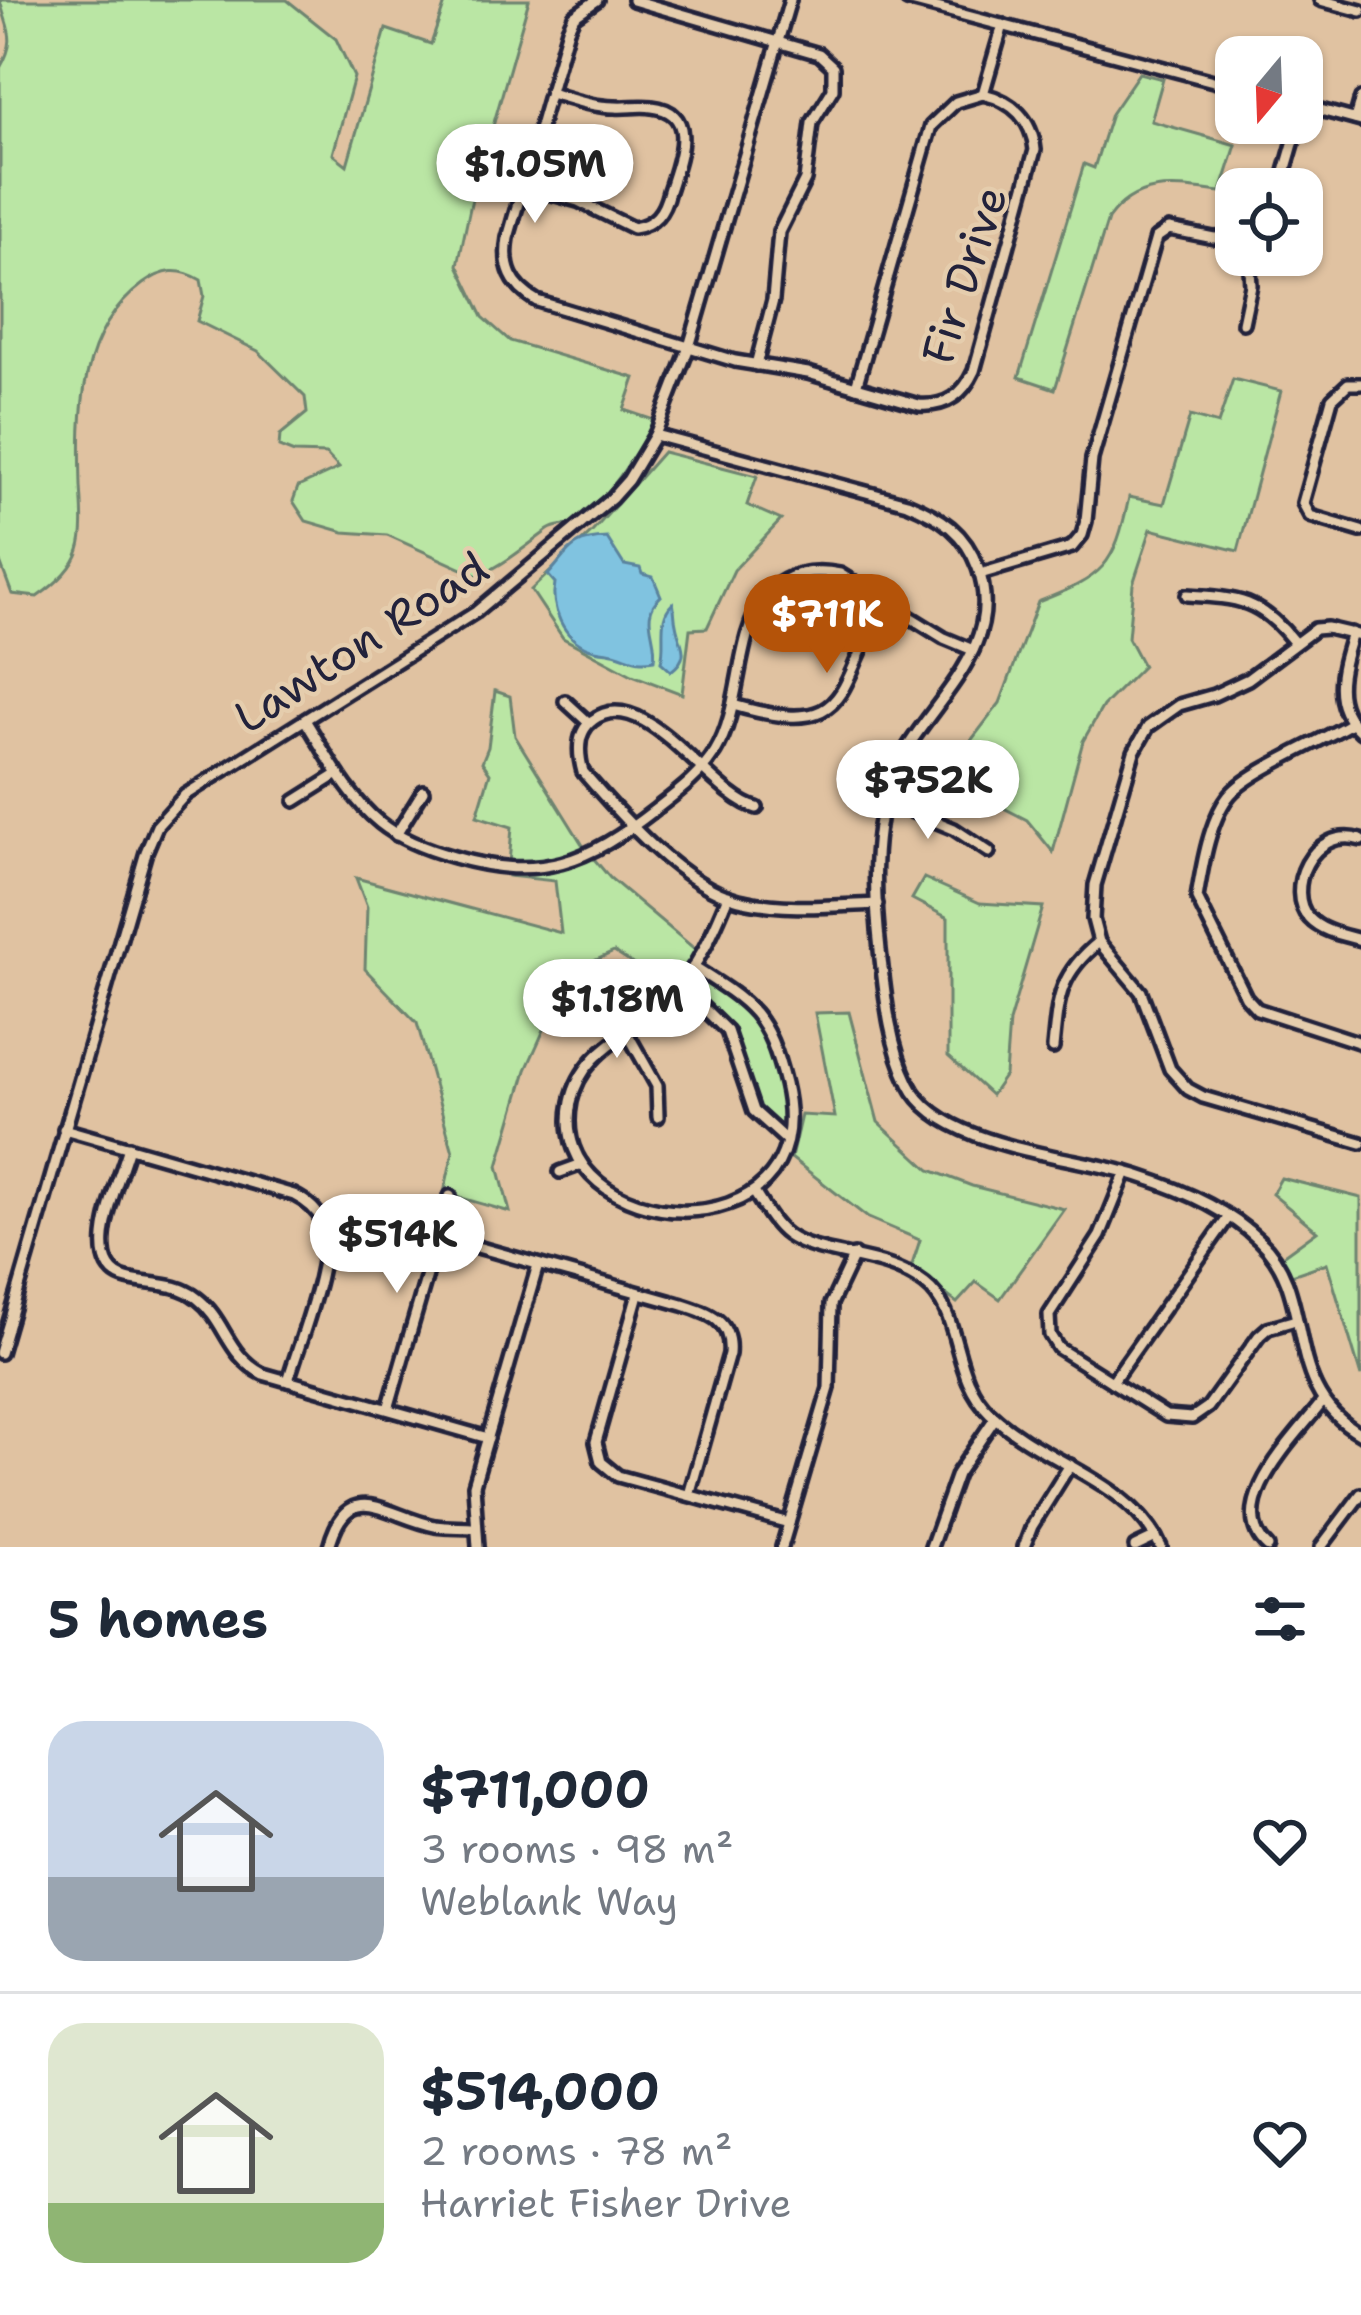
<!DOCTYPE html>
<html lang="en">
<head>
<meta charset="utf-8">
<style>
  :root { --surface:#fff; --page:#f2f2f3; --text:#1f2937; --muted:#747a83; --line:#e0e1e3; --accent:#b45309 }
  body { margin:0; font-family:"Shantell Sans",sans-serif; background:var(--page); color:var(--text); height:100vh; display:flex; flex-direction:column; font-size:45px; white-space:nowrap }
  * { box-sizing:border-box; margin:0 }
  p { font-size:39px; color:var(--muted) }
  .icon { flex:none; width:66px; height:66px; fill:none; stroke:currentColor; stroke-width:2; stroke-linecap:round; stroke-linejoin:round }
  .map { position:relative; height:1547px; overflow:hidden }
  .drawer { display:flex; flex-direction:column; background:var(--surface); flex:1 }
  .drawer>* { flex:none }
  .needle { width:78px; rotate:199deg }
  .controls { position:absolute; left:1215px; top:36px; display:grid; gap:24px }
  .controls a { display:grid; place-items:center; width:108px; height:108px; border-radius:24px; background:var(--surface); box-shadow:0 3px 9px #0004; font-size:60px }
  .price { position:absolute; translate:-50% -102px; padding:0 27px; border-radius:42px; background:#fff; color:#222; font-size:39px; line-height:78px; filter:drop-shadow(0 3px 6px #0008) }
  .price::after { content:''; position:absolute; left:50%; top:72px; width:36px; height:27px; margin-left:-18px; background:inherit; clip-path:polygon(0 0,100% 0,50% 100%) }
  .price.selected { background:var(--accent); color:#fff }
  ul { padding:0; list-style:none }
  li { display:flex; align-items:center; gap:36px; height:300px; padding:0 48px }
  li+li { border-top:3px solid var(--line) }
  li span { display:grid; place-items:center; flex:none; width:336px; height:240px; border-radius:36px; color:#555 }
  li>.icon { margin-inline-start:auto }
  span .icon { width:144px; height:144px; fill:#fffc; stroke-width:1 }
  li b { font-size:51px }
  h2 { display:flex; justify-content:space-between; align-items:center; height:144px; padding:0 48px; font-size:51px }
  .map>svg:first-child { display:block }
</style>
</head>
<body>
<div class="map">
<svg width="1361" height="1547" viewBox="0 0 1361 1547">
  <rect width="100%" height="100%" fill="#e0c2a1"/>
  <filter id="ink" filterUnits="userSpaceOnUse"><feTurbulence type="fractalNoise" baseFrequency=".00833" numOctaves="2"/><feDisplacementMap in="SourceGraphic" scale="24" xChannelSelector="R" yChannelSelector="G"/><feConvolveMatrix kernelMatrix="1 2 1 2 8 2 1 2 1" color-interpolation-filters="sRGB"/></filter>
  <g filter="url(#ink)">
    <!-- green -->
    <g fill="#bae6a4" stroke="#6e8470" stroke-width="3">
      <path d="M0 0H287L336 39 354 77 333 154 347 165 386 29 431 44 446 0H529L471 203 458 265 483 317 510 341 635 378 624 410 654 420C638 451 605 506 574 522 565 527 557 524 548 530 524 548 505 564 478 576L387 535 344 532 306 521 293 501 298 487 339 468 326 454 294 453 279 447 280 435 307 413 305 397 258 351 197 321 204 296 201 280C179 267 164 269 143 284 78 332 79 413 81 486 82 505 85 532 79 550 73 570 53 586 37 597L12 594 0 562V68C18 37 7 31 0 0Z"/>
      <path d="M1139 73 1163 79 1151 121 1236 145 1221 192C1177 187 1137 178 1108 219L1055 389 1019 377 1084 164 1094 168 1111 114Z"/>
      <path d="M1233 379 1281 391 1238 551 1151 529 1133 584 1128 638 1143 666 1103 706 1083 741 1053 852 1027 820 943 777 1000 703 1038 602C1104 576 1114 568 1129 497L1164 504 1190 416 1218 424Z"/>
      <path d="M663 452 757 476 747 505 781 520 734 570 707 628 690 629 682 694 632 675 563 638 531 590 593 531Z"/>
      <path d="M495 691 510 696 515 736 584 847 610 878 696 950 687 966C703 978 739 997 751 1012 768 1034 793 1106 779 1131L754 1102 733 1033 691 989 677 980 671 989 614 952 570 972 526 1070 498 1166 510 1212 444 1193 453 1152 417 1023 365 969 367 907 356 878 561 933 555 881 508 876 512 827 477 816 490 773 482 762 488 747Z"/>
      <path d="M924 878 980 903 1043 907 1009 1022 1005 1075 991 1095 948 1056V918L912 899Z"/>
      <path d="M849 1012 878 1122 930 1170 972 1186 1064 1209 1000 1299 976 1282 957 1303 911 1268 920 1240 868 1218 791 1158 801 1115 835 1117 815 1013Z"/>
      <path d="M1281 1178 1361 1198V1376L1327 1263 1292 1275 1281 1257 1317 1231 1272 1194Z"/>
    </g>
    <!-- water -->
    <g fill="#80c3e0" stroke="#5a839e" stroke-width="3">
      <path d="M607 538 624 565 640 568 642 574 653 577 661 596C638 616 659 637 654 660 637 663 633 659 617 654 608 651 598 652 588 648 563 638 550 608 555 583L548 575C569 552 570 539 607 538Z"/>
      <path d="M673 603C675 610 674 617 676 624 679 644 693 655 671 671L661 662C667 641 656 619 673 603Z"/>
    </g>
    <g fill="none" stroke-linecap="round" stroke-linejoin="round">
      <defs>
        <g id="minor">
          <path d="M597 0 574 16 568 29 508 238C503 267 511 286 537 301L735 361 808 373 919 405C946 407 963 395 974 371L1035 150C1032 120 1013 101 983 94"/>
          <path d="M633 0 819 54 833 67V89L812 123 805 180 779 232 773 300 756 365"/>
          <path d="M907 0 1236 87"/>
          <path d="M1320 0 1361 11"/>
          <path d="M983 94 1003 25"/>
          <path d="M1302 105 1361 121"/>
          <path d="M1355 119 1361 98"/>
          <path d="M523 186 578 201 633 228C655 225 664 212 669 191 678 162 700 112 652 107 640 105 627 108 615 107 593 107 571 99 550 93"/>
          <path d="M1280 189 1299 123"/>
          <path d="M1243 323 1251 285 1249 255"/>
          <path d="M1361 384H1348L1332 399 1303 503 1310 516 1361 531"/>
          <path d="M856 387 931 126 956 102 983 94"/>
          <path d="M655 435 907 503C941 517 965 532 978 568 1009 654 918 709 891 779 871 831 874 895 880 950 885 994 889 1044 909 1084 940 1149 1075 1155 1139 1176 1180 1189 1228 1210 1259 1240 1319 1296 1278 1388 1361 1434"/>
          <path d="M980 574 1072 547 1082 535 1086 521 1092 459 1156 238 1169 229 1214 238 1236 237"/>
          <path d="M1187 595C1239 598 1260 599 1294 642"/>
          <path d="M1352 633C1341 669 1329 704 1361 732"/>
          <path d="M1361 636 1327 628 1315 629 1248 679 1214 695 1179 705 1148 727 1134 752 1095 885 1093 919 1099 942 1141 992 1170 1069 1188 1089 1203 1097 1361 1143"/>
          <path d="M565 701 589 723"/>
          <path d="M733 705C861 742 832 682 887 604"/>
          <path d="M305 720C327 755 347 796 380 823 401 840 428 850 454 857 541 882 587 863 656 809 678 792 700 776 715 752 743 706 734 637 766 596 785 573 812 568 840 574L944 638 973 650"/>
          <path d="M1351 723C1321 742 1246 772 1228 797 1209 822 1202 868 1197 898L1246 997 1257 1009 1361 1043"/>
          <path d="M884 800 954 829 989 852"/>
          <path d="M295 801 338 774"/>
          <path d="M757 808C711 797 644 681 593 720 576 732 578 754 583 772 621 816 681 885 739 900 783 911 832 906 877 904"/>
          <path d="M396 835 423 791"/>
          <path d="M1361 840C1311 825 1284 892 1309 918 1322 932 1343 935 1361 940"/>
          <path d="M693 967C752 1004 768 1014 785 1084 827 1261 543 1240 571 1102 582 1048 635 1034 669 998 697 969 713 933 728 896"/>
          <path d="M680 985 727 1031 754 1111 786 1140"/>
          <path d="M608 999 657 1086 658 1117"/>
          <path d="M1053 1048C1058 999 1058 975 1099 942"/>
          <path d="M64 1129 294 1195C306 1201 316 1208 322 1221 336 1253 298 1345 288 1381"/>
          <path d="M129 1147C120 1180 78 1267 127 1279 153 1286 174 1281 197 1298 226 1320 226 1355 263 1374L488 1438"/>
          <path d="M560 1172 582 1164"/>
          <path d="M1126 1172 1100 1236 1049 1315 1050 1335 1058 1348 1166 1416 1192 1418 1208 1407 1259 1336 1268 1328 1296 1320"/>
          <path d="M754 1192C763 1206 773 1225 787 1235 821 1259 884 1252 925 1284 963 1313 950 1375 990 1413 1043 1464 1127 1477 1161 1547"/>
          <path d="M438 1236 683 1305C711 1314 732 1321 729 1354L689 1495"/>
          <path d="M638 1294 596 1442 601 1462 618 1476 789 1523"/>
          <path d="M0 1353 146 852 157 826 185 795 476 612 612 498 628 480 655 435 689 347 790 0"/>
          <path d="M1112 1382 1228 1218"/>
          <path d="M388 1409 450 1196"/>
          <path d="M329 1547C348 1475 385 1516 435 1526 448 1528 462 1527 474 1528"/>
          <path d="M478 1547 474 1485 538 1265"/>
          <path d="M782 1547 829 1388 831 1304 854 1255"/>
          <path d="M931 1547 957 1474 995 1418"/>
          <path d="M1024 1547 1032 1526 1070 1465"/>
          <path d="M1135 1547 1156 1537"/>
          <path d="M1268 1547C1222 1506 1297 1436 1323 1401"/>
          <path d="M1321 1547 1361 1494"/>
        </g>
      </defs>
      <!-- minor casing -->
      <use href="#minor" stroke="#22223b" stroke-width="18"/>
      <!-- minor -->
      <use href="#minor" stroke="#e5cdad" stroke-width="9"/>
    </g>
  </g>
  <g text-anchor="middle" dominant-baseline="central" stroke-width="9" stroke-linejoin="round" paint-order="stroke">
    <!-- street labels -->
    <g font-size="45" fill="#22223b" stroke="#e5cdad">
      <text transform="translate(964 275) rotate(-72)">Fir Drive</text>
      <text transform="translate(361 642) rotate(-33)">Lawton Road</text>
    </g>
  </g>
</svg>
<div class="controls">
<a><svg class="needle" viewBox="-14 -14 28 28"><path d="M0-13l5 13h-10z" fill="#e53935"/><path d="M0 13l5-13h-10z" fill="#747a83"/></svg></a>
<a><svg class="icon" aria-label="locate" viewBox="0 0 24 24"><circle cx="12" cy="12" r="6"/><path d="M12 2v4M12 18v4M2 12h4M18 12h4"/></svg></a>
</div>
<b class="price" style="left:535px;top:226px">$1.05M</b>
<b class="price selected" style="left:827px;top:676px">$711K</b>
<b class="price" style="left:928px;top:842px">$752K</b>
<b class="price" style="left:617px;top:1061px">$1.18M</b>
<b class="price" style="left:397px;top:1296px">$514K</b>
</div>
<section class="drawer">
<h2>5 homes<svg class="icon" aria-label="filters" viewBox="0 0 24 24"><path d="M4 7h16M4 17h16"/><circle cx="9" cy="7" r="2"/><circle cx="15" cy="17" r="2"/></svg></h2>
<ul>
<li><span style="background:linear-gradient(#c9d6e8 65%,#9aa5b1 0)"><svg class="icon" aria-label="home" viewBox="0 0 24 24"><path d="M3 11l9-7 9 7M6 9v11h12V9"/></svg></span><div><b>$711,000</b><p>3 rooms · 98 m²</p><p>Weblank Way</p></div><svg class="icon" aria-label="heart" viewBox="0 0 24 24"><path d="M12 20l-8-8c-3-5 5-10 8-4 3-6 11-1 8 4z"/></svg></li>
<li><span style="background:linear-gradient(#dfe7d0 75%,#8fb573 0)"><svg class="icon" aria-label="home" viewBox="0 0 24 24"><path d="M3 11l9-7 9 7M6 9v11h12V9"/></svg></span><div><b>$514,000</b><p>2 rooms · 78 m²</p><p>Harriet Fisher Drive</p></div><svg class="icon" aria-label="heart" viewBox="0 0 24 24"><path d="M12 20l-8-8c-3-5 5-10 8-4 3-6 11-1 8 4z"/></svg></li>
</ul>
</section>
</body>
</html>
